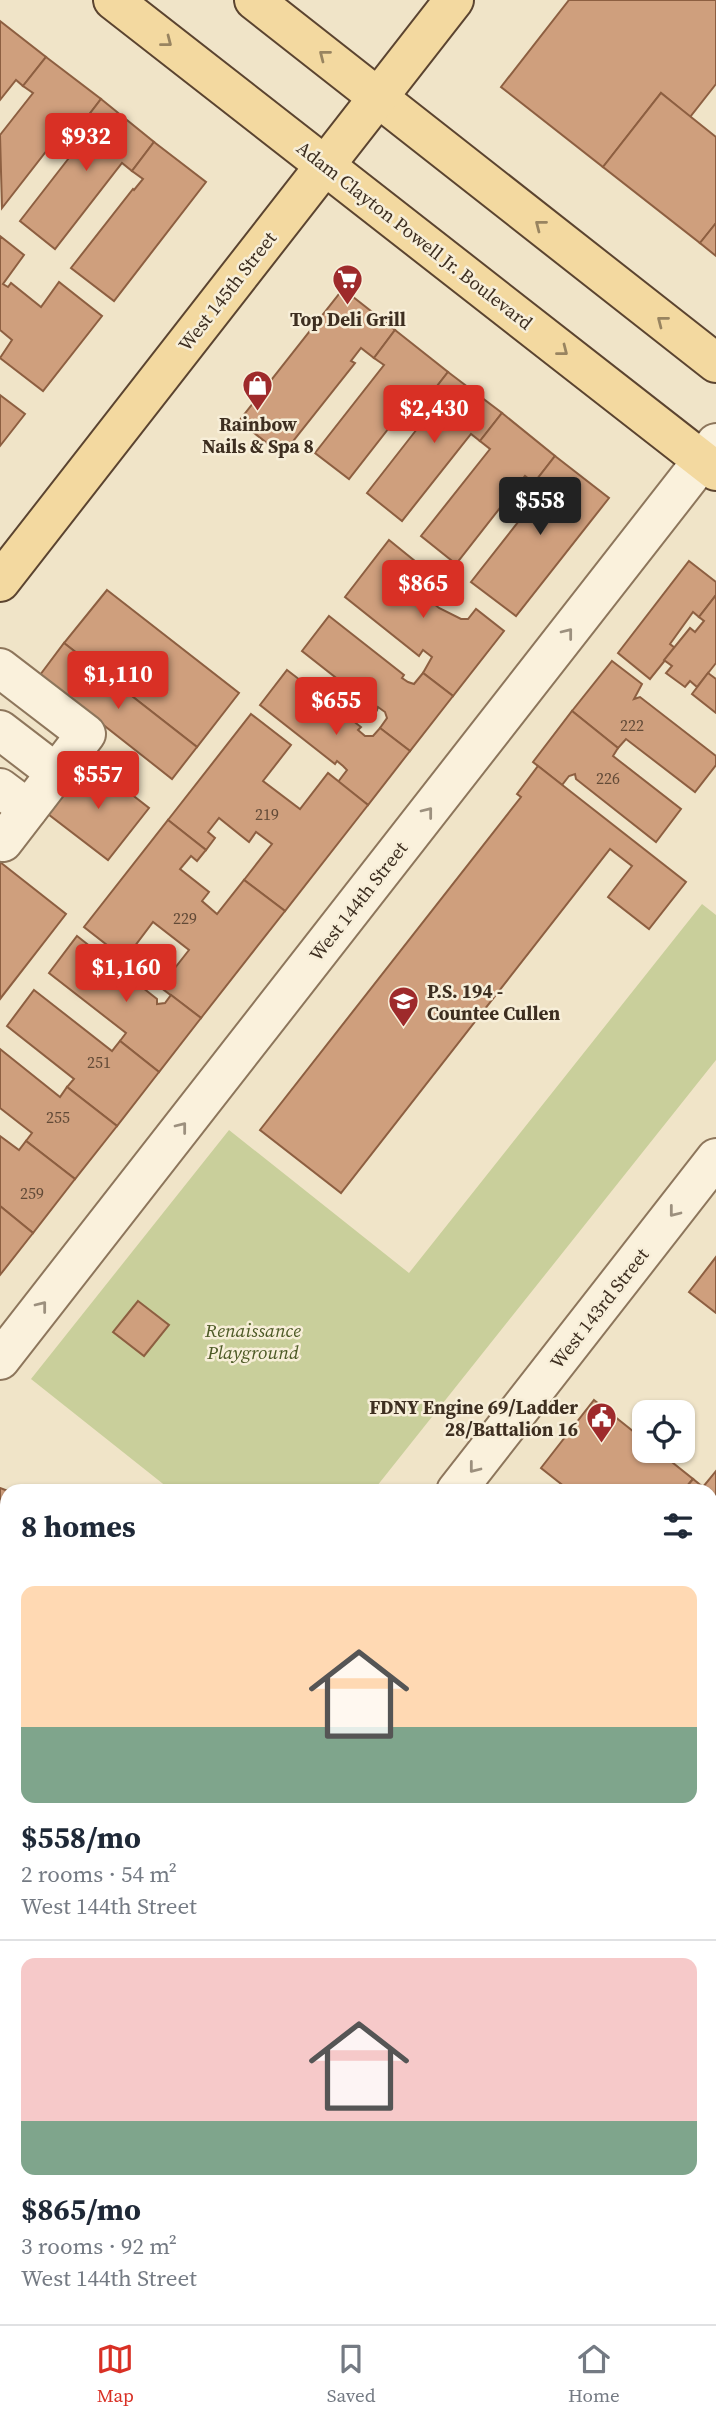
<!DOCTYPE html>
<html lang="en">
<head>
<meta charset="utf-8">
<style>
  :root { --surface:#fff; --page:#f2f2f3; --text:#1f2937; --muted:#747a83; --line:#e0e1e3; --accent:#d93025 }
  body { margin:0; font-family:"Source Serif 4",serif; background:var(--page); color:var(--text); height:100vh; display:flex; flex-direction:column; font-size:26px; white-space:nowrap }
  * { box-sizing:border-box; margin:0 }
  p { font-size:23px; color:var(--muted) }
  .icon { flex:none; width:38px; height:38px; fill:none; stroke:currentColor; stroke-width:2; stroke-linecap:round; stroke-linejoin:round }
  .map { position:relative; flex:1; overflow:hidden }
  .panel { position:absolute; left:0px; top:1484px; width:718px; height:840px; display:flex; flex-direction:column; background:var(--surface); border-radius:21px 21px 0 0; box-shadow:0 2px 5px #0004 }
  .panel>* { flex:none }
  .fabs { position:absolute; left:632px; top:1400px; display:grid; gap:14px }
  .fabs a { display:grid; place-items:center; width:63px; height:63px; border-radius:14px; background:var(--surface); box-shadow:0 2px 5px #0004; font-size:35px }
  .price { position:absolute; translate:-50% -60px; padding:0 16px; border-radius:7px; background:var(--accent); color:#fff; font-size:23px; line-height:46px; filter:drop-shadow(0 2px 4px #0008) }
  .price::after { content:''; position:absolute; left:50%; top:42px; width:21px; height:16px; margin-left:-10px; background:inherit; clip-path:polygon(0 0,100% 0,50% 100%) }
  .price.selected { background:#222; color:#fff }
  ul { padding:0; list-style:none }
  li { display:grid; align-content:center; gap:14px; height:371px; padding:0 21px }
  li+li { border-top:2px solid var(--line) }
  li span { display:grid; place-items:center; height:217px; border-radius:14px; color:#555 }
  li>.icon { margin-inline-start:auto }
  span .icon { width:126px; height:126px; fill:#fffc; stroke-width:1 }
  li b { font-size:30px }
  h2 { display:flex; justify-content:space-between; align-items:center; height:84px; padding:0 21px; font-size:30px }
  .tabs { display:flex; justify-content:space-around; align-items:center; height:98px; border-top:2px solid var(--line); background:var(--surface); font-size:19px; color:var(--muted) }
  .tabs a { display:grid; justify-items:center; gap:4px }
  .tabs .selected { color:var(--accent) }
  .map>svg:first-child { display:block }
</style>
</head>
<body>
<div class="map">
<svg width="716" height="2324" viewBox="0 0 716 2324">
  <rect width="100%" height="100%" fill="#f0e4c8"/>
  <!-- green -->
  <path fill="#c9cf9b" d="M702 904 716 915V1060L373 1491H172L31 1379 229 1130 409 1273Z"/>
  <!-- building -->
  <g fill="#cf9f7d" stroke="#8d5f41" stroke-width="2">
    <path d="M569 0H716V84L690 117 661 93 603 167 501 87Z"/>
    <path d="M0 21 46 57 23 86 16 80 0 100Z"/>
    <path d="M46 57 101 99 78 129 69 122 2 208 0 135 33 93 23 86Z"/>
    <path d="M661 93 716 137V223L700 243 603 167Z"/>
    <path d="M101 99 154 142 132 171 122 163 55 249 20 221 86 136 78 129Z"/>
    <path d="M154 142 206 182 114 301 71 268 133 189 134 190 143 179 132 171Z"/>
    <path d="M716 223V256L700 243Z"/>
    <path d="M0 236 24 255 3 284 8 287 11 283 41 307 59 282 102 316 43 391 0 358 12 340 0 330Z"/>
    <path d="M343 289 395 330 374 358 361 348 351 361 355 363 282 455 239 421Z"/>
    <path d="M395 330 448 372 427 399 417 392 349 479 315 453 384 365 374 358Z"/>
    <path d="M448 372 502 413 480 441 471 434 402 521 367 493 435 406 427 399Z"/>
    <path d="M0 395 25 414 0 446Z"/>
    <path d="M502 413 555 456 534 483 525 476 456 564 421 536 490 449 480 441Z"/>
    <path d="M555 456 609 498 516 616 471 582 533 503 536 505 546 492 534 483Z"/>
    <path d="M389 540 421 566 408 583 439 608 461 619H468L476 609 504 631 453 696 423 673 432 657 423 650 419 656 345 597Z"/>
    <path d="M689 561 716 582V595L699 617 693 612 670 644 675 648 650 679 618 653Z"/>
    <path d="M107 590 239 693 197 747 64 643Z"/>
    <path d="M716 595V663L697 687 690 681 685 687 666 673 672 666 664 660 690 628 695 632 704 621 699 617Z"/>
    <path d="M329 616 404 675 402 678 408 682 414 684 423 673 453 696 410 751 380 728 387 718 385 712 378 707 377 710 302 651Z"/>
    <path d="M64 643 197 747 172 779 40 675Z"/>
    <path d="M612 661 642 684 634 699 640 697 716 756V765L695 792 626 739 618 748 572 711Z"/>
    <path d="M287 670 361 727 358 730 365 736H373L380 728 410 751 368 805 338 782 347 770 343 766 337 761 335 764 260 705Z"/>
    <path d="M708 673 716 679V713L692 694Z"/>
    <path d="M572 711 618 748 613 756 681 809 656 842 576 779 575 774 569 776 562 785 533 762Z"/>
    <path d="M251 714 291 745 263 781 300 809 328 773 368 805 285 911 244 880 272 844 256 832 249 842 219 818 208 832 215 838 206 850 168 820Z"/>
    <path d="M89 761 149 808 108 860 48 814Z"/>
    <path d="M538 766 686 882 649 929 608 897 632 866 610 849 341 1193 260 1130 521 797 517 794Z"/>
    <path d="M168 820 206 850 197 861 191 856 180 869 209 892 202 901 217 914 244 880 285 911 201 1018 160 987 189 950 153 922 125 959 84 927Z"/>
    <path d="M0 862 66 914 0 999Z"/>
    <path d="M77 936 157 999V1004L165 1003 171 995 201 1018 159 1072 120 1041 126 1033 49 973Z"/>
    <path d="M34 990 112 1051 120 1041 159 1072 117 1126 67 1087 74 1079 7 1026Z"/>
    <path d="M0 1049 60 1097 67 1087 117 1126 75 1179 26 1141 32 1133 0 1108Z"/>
    <path d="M0 1136 19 1150 26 1141 75 1179 33 1233 0 1206Z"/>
    <path d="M0 1206 33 1233 0 1275Z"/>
    <path d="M716 1257V1313L689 1292Z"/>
    <path d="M138 1301 169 1325 144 1356 113 1332Z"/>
    <path d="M594 1400 644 1440V1451H658L693 1479 683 1491H570L541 1468Z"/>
    <path d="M716 1471V1520L710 1527V1491H683L693 1479 703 1487Z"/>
    <path d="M0 1488 8 1491 7 1657 0 1654Z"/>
    <path d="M716 1520V1607L710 1602V1527Z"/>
    <path d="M7 1915V1984L0 1993V1924Z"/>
    <path d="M710 2035 716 2037V2204L710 2202Z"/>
    <path d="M7 2251V2317H64L58 2324H0V2260Z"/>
    <path d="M438 2317H491L485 2324H432Z"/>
    <path d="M491 2317H523L532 2324H485Z"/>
  </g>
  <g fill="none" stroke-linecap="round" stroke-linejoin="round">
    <defs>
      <g id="minor">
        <path d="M0 668 86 734 3 842 0 840"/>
        <path d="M0 730 56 773"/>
        <path d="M0 788 28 809"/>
        <path d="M0 1360 716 443"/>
        <path d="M456 1491 716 1158"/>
        <path d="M710 1884 716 1877"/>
        <path d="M0 2071 7 2062"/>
        <path d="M366 2324 371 2317"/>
      </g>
      <g id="major">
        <path d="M113 0 716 471"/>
        <path d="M254 0 716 363"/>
        <path d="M0 582 454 0"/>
        <path d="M0 1799 7 1805"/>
        <path d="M662 2317 671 2324"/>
      </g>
    </defs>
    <!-- minor casing -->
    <use href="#minor" stroke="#8d765c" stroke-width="42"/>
    <!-- major casing -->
    <use href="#major" stroke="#5b4430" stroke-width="42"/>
    <!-- minor -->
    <use href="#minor" stroke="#faf1dc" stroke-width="38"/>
    <!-- major -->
    <use href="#major" stroke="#f3d9a0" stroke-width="38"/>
  </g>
  <!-- one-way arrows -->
  <defs><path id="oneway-chevron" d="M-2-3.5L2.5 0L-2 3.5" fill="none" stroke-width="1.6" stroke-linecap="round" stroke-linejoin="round" transform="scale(1.75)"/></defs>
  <g stroke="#988460">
    <use href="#oneway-chevron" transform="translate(167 42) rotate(38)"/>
    <use href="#oneway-chevron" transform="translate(324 55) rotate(-142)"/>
    <use href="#oneway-chevron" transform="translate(540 225) rotate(-142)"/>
    <use href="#oneway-chevron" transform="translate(662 321) rotate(-142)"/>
    <use href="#oneway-chevron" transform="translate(563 351) rotate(38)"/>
  </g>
  <g stroke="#9c907e">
    <use href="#oneway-chevron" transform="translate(568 633) rotate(-52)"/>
    <use href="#oneway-chevron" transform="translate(428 812) rotate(-52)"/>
    <use href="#oneway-chevron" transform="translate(182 1127) rotate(-52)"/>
    <use href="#oneway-chevron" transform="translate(674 1212) rotate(128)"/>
    <use href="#oneway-chevron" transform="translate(42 1306) rotate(-52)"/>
    <use href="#oneway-chevron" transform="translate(474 1468) rotate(128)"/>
  </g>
  <!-- icons -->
  <defs>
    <symbol id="supermarket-pin" viewBox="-11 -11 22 30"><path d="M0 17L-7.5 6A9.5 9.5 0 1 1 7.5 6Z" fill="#9e2a2b" stroke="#f7eed8"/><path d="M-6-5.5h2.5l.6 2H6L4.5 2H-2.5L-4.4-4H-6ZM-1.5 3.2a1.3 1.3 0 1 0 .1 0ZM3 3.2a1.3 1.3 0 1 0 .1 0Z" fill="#fff"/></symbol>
    <symbol id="shop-pin" viewBox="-11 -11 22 30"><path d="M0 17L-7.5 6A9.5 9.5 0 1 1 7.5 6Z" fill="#9e2a2b" stroke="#f7eed8"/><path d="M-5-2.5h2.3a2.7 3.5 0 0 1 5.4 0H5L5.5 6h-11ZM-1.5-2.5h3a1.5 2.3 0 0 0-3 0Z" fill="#fff"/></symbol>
    <symbol id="school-pin" viewBox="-11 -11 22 30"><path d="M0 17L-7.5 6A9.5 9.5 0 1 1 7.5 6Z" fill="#9e2a2b" stroke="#f7eed8"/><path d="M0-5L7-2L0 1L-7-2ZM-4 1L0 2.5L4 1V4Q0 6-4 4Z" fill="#fff"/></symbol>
    <symbol id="civic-pin" viewBox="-11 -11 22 30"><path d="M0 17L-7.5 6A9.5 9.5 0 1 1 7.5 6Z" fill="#9e2a2b" stroke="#f7eed8"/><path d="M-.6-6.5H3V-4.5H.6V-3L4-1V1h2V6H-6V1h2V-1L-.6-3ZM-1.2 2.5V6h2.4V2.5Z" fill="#fff"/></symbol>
  </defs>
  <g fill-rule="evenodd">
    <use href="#supermarket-pin" x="330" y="262" width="35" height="47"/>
    <use href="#shop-pin" x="240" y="368" width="35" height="47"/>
    <use href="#school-pin" x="386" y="984" width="35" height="47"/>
    <use href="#civic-pin" x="584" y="1400" width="35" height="47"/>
  </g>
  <g text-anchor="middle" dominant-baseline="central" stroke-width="5" stroke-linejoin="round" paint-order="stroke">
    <!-- number labels -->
    <g font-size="16" fill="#624a37">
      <text x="632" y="725">222</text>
      <text x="608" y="778">226</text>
      <text x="267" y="814">219</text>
      <text x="185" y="918">229</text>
      <text x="99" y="1062">251</text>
      <text x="58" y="1117">255</text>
      <text x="32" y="1193">259</text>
    </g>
    <!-- street labels -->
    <g font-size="19" fill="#3d2e20" stroke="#f7eed8">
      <text transform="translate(415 235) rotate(38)">Adam Clayton Powell Jr. Boulevard</text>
      <text transform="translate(227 291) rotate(-52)">West 145th Street</text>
      <text transform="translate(358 901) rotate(-52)">West 144th Street</text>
      <text transform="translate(599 1308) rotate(-52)">West 143rd Street</text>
    </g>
    <!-- poi labels -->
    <g font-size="19" font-weight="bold" fill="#3d2e20" stroke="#f7eed8">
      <text x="348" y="319">Top Deli Grill</text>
      <text x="258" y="424">Rainbow<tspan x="258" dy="22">Nails &amp; Spa 8</tspan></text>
      <text x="427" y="991" text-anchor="start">P.S. 194 -<tspan x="427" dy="22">Countee Cullen</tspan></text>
      <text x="578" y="1407" text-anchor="end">FDNY Engine 69/Ladder<tspan x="578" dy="22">28/Battalion 16</tspan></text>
    </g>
    <!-- park labels -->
    <g font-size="19" font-style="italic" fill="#4d5a26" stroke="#f7eed8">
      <text x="253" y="1330">Renaissance<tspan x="253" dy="22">Playground</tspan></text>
    </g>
  </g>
</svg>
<div class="fabs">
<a><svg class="icon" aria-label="locate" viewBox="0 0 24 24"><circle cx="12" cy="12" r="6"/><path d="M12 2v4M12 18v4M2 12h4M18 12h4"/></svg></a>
</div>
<b class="price" style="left:86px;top:173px">$932</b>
<b class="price" style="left:434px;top:445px">$2,430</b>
<b class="price selected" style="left:540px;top:537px">$558</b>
<b class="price" style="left:423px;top:620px">$865</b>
<b class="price" style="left:118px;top:711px">$1,110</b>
<b class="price" style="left:336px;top:737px">$655</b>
<b class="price" style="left:98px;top:811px">$557</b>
<b class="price" style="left:126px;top:1004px">$1,160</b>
<section class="panel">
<h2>8 homes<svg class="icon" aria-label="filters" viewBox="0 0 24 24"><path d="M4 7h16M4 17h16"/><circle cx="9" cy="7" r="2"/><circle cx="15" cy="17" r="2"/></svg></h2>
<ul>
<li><span style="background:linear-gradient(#ffd9b3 65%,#7fa58c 0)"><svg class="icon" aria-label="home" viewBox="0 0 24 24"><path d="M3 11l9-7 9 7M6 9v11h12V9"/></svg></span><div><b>$558/mo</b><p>2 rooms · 54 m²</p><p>West 144th Street</p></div></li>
<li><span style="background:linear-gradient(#f6c9c9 75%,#7fa58c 0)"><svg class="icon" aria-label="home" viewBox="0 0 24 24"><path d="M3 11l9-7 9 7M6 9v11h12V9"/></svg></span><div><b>$865/mo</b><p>3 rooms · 92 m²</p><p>West 144th Street</p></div></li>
</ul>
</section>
</div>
<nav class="tabs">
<a class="selected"><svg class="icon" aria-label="map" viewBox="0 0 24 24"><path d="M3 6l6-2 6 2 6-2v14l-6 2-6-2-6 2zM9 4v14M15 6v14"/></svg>Map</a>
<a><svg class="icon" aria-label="saved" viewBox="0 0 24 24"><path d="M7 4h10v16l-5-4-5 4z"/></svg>Saved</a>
<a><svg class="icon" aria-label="home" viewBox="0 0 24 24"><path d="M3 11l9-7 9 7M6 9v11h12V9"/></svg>Home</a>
</nav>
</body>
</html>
